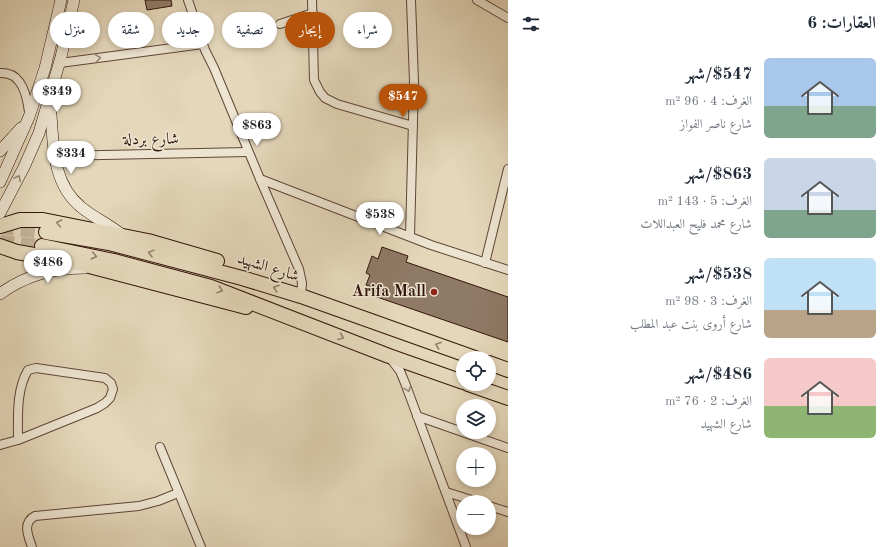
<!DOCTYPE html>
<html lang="ar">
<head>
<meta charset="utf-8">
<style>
  :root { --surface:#fff; --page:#f2f2f3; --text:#1f2937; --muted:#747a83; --accent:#b45309 }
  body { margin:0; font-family:"Old Standard TT",Amiri,serif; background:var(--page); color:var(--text); direction:rtl; height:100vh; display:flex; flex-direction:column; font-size:15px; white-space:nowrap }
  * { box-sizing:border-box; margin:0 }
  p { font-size:13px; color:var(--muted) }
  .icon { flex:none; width:22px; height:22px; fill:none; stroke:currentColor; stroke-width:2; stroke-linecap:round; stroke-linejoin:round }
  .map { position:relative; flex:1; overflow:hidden; direction:ltr }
  .drawer { display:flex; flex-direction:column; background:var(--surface); width:380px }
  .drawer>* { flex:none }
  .guide { position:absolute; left:12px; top:12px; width:380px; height:36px; direction:rtl; display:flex; gap:8px }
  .tools { position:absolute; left:456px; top:351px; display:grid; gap:8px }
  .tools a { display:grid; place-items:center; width:40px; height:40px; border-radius:50%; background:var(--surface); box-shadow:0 2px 6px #0003; font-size:20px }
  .price { position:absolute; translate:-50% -34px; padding:0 9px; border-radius:14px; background:#fff; color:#222; font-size:13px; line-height:26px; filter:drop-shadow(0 1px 2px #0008) }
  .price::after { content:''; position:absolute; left:50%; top:24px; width:12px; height:9px; margin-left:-6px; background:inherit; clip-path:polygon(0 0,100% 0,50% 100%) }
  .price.active { background:var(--accent); color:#fff }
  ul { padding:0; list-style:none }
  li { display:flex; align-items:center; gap:12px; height:100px; padding:0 12px }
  li span { display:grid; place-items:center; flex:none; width:112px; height:80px; border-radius:6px; color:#555 }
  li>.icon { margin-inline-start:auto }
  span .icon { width:48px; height:48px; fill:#fffc; stroke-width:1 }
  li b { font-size:17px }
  h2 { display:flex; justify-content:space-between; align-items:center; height:48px; padding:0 12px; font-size:17px }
  .tag { padding:0 14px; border-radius:18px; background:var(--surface); box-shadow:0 2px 6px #0003; font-size:14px; line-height:36px }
  .tag.active { background:var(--accent); color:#fff }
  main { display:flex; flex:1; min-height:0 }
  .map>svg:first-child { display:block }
</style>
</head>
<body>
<main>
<section class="drawer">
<h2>العقارات: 6<svg class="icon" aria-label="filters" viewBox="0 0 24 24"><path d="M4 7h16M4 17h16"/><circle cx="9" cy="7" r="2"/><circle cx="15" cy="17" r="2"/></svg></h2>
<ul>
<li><span style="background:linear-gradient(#a9c7e8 60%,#7fa58c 0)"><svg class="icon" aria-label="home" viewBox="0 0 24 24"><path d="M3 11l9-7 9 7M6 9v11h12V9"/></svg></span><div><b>$547/شهر</b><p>الغرف: 4 · 96 m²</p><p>شارع ناصر الفواز</p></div></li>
<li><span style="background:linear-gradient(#c9d6e8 65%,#7fa58c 0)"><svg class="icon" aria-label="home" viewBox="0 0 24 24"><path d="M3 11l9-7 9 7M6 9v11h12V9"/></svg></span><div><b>$863/شهر</b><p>الغرف: 5 · 143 m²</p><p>شارع محمد فليح العبداللات</p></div></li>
<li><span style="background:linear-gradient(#bfe0f5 65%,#b9a48a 0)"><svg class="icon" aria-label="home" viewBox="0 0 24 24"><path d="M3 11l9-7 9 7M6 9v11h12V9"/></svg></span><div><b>$538/شهر</b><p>الغرف: 3 · 98 m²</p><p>شارع أروى بنت عبد المطلب</p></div></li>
<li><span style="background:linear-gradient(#f6c9c9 60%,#8fb573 0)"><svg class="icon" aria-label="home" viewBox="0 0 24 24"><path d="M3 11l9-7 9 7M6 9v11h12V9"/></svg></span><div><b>$486/شهر</b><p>الغرف: 2 · 76 m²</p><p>شارع الشهيد</p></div></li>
</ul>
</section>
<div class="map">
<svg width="508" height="547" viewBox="0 0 508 547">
  <rect width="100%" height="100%" fill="#e4d7ba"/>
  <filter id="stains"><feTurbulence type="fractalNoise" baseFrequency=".005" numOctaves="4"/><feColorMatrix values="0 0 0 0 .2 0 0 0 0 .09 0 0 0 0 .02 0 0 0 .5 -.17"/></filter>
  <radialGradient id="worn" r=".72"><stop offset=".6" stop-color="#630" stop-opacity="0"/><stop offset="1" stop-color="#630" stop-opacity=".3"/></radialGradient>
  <!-- building -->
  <g fill="#8f7a66" stroke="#33160a">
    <path d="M145 0H171L172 6 147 10Z"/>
    <path d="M382 247 408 256 406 262 508 297V342L374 296 376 288 366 285 370 275 366 273 372 256 378 259Z"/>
  </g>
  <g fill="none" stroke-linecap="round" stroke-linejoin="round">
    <!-- highway-tunnel -->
    <g stroke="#c1b097" stroke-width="14" stroke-dasharray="14 7" stroke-linecap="butt">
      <path d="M0 227 46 232"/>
      <path d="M0 242 42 246"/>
    </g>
    <defs>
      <g id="street">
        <path d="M188 0 205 50 214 68 260 179 299 269 302 283 301 296"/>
        <path d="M312 0 314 80 320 92 325 98 337 104 413 126"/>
        <path d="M477 0 508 18"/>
        <path d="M280 24 313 13"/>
        <path d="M60 63 203 44"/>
        <path d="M0 73C22 71 27 96 29 112"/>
        <path d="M55 156 248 152"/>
        <path d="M260 179 431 245 508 270"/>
        <path d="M410 236 414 82 411 0"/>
        <path d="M485 263 508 169"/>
        <path d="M390 358 400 371 405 383 466 547"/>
        <path d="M417 416 508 448"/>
        <path d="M0 445 18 440 97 408 105 403 110 398 113 389 111 383 105 378 36 368 28 370C16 390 18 417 18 440"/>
        <path d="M160 447 201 547"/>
        <path d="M446 492 478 502"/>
        <path d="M489 506 508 512"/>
        <path d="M32 547C28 535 22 523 35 516L139 506 158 501 178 493"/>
      </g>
      <g id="secondary">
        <path d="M50 104C54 140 50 182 81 207 94 218 109 224 122 235"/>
        <path d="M0 151 21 128"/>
        <path d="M0 182 29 117 45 68 61 0"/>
        <path d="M0 213 24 167 39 133 61 57 74 0"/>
        <path d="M0 294C24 276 54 268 84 268"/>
      </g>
      <g id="highway">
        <path d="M0 226 20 220H43L148 241 217 261"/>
        <path d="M46 232 109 243 242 278 301 296 475 358"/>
        <path d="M0 246 17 252 74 262 246 307"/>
        <path d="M42 246 114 261 211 287 389 356 463 382"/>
        <path d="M489 363 508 370"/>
        <path d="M468 384 508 398"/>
      </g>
    </defs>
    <!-- street casing -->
    <use href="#street" stroke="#5f4636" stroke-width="10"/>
    <!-- secondary casing -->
    <use href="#secondary" stroke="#33160a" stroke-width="12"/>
    <!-- highway casing -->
    <use href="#highway" stroke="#33160a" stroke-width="16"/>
    <!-- street -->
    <use href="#street" stroke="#ede5d2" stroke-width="8"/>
    <!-- secondary -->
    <use href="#secondary" stroke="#ede5d2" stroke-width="11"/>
    <!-- highway -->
    <use href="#highway" stroke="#e4d7ba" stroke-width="14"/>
  </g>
  <!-- one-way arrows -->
  <defs><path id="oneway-chevron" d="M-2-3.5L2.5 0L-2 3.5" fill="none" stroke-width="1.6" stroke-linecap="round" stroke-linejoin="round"/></defs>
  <g stroke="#998878">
    <use href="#oneway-chevron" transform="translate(98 58) rotate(-8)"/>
    <use href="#oneway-chevron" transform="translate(18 178) rotate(-62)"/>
    <use href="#oneway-chevron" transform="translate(408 389) rotate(70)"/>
  </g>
  <g stroke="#94806b">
    <use href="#oneway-chevron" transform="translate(59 223) rotate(-169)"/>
    <use href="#oneway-chevron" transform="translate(151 253) rotate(-165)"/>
    <use href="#oneway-chevron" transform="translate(94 256) rotate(12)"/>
    <use href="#oneway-chevron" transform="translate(276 288) rotate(-162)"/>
    <use href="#oneway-chevron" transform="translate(220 290) rotate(19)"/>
    <use href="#oneway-chevron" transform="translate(341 337) rotate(21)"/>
    <use href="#oneway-chevron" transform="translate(438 345) rotate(-160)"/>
  </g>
  <!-- markers -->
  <circle fill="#8f2418" stroke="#ede5d2" stroke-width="1.5" cx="434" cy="292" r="4"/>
  <g text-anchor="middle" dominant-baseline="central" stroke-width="3" stroke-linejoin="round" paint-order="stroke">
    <!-- street labels -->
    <g font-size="16" fill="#33160a" stroke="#ede5d2">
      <text transform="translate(151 140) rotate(-1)">شارع بردلة</text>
      <text transform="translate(268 268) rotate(17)">شارع الشهيد</text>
    </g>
    <!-- poi labels -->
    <g font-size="16" font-weight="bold" fill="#33160a" stroke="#ede5d2" text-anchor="end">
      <text x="426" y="292">Arifa Mall</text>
    </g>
  </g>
  <rect width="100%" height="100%" filter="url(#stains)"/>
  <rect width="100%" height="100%" fill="url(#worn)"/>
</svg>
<div class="tools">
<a><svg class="icon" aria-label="locate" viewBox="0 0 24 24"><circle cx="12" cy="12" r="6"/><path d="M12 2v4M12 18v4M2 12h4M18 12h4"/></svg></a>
<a><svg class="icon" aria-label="layers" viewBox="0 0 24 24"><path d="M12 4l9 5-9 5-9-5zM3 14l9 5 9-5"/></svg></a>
<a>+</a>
<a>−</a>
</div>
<b class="price" style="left:57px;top:113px">$349</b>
<b class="price active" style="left:403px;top:118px">$547</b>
<b class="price" style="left:257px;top:147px">$863</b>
<b class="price" style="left:71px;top:175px">$334</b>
<b class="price" style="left:380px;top:236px">$538</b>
<b class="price" style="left:48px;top:284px">$486</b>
<div class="guide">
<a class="tag">شراء</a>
<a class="tag active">إيجار</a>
<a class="tag">تصفية</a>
<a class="tag">جديد</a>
<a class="tag">شقة</a>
<a class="tag">منزل</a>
</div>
</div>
</main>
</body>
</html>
